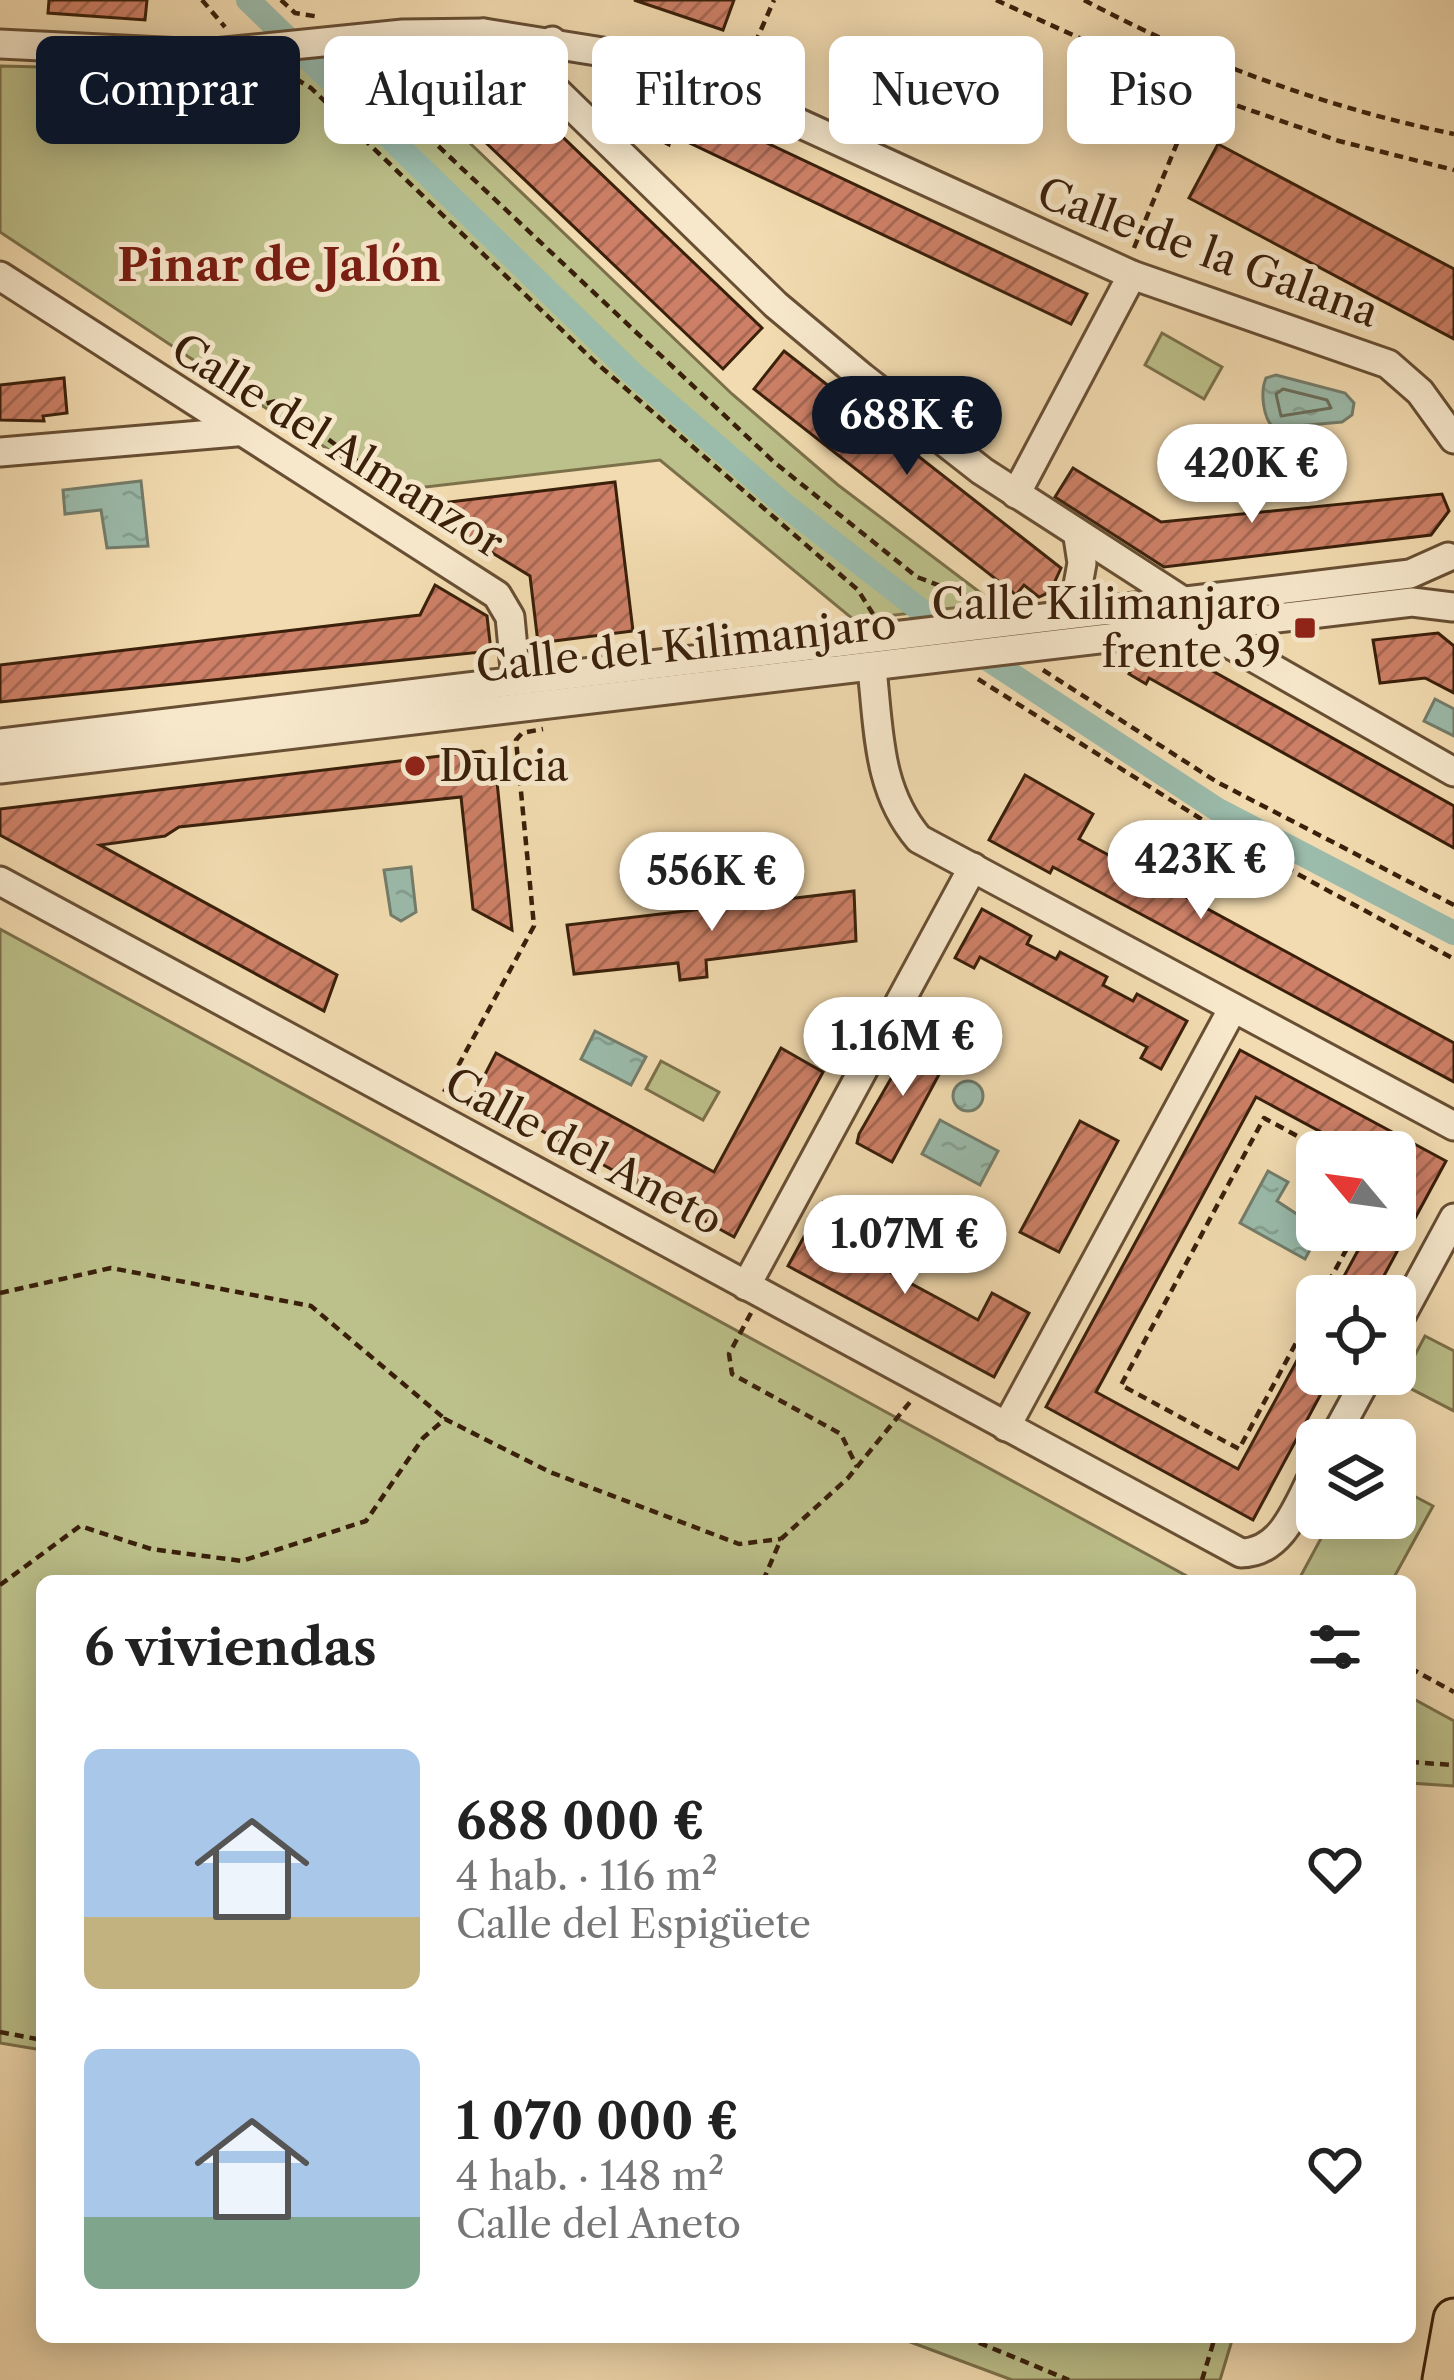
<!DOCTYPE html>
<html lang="es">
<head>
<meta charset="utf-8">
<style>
  :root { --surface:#fff; --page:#f6f6f6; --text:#222; --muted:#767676; --accent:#111827 }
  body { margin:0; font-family:"Libre Caslon Text",serif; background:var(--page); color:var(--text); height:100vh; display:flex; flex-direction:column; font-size:45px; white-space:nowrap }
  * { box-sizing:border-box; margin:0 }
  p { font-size:39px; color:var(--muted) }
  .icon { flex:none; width:66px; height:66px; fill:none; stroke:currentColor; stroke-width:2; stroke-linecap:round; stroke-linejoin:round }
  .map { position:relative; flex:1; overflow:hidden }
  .details { position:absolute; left:36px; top:1575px; width:1380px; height:768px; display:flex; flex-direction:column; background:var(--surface); border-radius:18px; box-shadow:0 6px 30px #0003 }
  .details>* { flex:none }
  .hud { position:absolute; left:36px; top:36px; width:1383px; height:108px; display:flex; gap:24px }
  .needle { width:78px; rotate:299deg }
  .buttons { position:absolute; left:1296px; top:1131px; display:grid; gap:24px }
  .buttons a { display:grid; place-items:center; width:120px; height:120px; border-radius:18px; background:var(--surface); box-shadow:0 6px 30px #0003; font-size:60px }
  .price { position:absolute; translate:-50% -102px; padding:0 27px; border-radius:42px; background:#fff; color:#222; font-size:39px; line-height:78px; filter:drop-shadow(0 3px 6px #0008) }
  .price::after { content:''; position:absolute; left:50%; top:72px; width:36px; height:27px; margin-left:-18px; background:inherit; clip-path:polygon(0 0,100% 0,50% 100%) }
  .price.selected { background:var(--accent); color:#fff }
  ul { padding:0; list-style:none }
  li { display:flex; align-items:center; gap:36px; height:300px; padding:0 48px }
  li span { display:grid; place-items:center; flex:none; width:336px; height:240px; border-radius:18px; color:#555 }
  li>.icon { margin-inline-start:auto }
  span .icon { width:144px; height:144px; fill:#fffc; stroke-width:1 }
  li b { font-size:51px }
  h2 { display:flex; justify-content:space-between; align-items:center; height:144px; padding:0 48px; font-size:51px }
  .tag { padding:0 42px; border-radius:18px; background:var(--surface); box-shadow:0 6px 30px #0003; font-size:42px; line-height:108px }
  .tag.selected { background:var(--accent); color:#fff }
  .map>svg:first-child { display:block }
</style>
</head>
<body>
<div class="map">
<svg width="1454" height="2380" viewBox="0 0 1454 2380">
  <defs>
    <pattern id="water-ripples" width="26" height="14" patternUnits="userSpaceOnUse" patternTransform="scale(3)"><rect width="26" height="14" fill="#9bbbab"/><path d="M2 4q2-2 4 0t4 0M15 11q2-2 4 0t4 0" fill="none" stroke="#86a092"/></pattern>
    <pattern id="building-hatch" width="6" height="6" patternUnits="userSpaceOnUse" patternTransform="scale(3)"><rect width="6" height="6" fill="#cd8067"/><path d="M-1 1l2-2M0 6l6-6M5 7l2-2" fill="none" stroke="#a76853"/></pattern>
  </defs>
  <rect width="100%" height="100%" fill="#f2dbb0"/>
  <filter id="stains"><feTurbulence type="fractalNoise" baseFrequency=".00167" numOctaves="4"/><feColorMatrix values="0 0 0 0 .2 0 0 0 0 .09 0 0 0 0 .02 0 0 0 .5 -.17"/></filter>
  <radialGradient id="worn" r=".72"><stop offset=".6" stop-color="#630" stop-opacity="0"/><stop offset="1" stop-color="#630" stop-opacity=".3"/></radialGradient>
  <!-- green -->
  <g fill="#bcc08a" stroke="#7b704a" stroke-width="3">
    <path d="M381 58 732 394 838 485 994 603 854 620 660 460 391 491 0 232V66L215 71Z"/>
    <path d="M1162 333 1222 367 1204 399 1145 365Z"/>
    <path d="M1286 444 1290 484 1213 493 1209 452Z"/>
    <path d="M0 929 1196 1581H42V2050L0 2043Z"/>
    <path d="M661 1061 719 1092 703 1120 646 1089Z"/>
    <path d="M1425 1336 1454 1351V1411L1400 1383Z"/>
    <path d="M1395 1486 1433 1506 1392 1581H1298L1332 1518H1395Z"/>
    <path d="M1410 1697 1454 1721V1786L1410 1783Z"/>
    <path d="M897 2337H1233L1220 2380H1012Z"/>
  </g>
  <!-- water -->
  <g fill="url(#water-ripples)" stroke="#747d6b" stroke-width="3">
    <path d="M1276 375 1345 393 1354 403 1352 415 1342 422 1274 428C1263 419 1260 392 1266 378Z"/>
    <path d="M141 481 148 546 107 548 101 510 65 514 63 490Z"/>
    <path d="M1435 699 1454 709V736L1424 721Z"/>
    <path d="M411 867 416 912 401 921 391 915 384 870Z"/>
    <path d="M595 1031 646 1057 631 1085 581 1059Z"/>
    <circle cx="968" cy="1096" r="15"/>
    <path d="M940 1120 998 1151 980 1185 922 1154Z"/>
    <path d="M1268 1171 1288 1182 1277 1201 1321 1230 1305 1259 1240 1223Z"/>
  </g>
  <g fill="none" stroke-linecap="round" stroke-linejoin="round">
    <!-- shore -->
    <path stroke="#6a6e5b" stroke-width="3" d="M1283 389 1327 400 1331 408 1281 416 1276 394Z"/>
    <!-- canal -->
    <path stroke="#9bbbab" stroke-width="24" d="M248 0 631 372 786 506 963 643 1218 810 1454 933"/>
  </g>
  <!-- building -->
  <g fill="url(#building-hatch)" stroke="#3a200b" stroke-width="3">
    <path d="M49 0H147L145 20 48 13Z"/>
    <path d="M634 0H734L723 30Z"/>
    <path d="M475 53 762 328 723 369 395 56Z"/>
    <path d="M610 81 695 109 1087 294 1071 324 681 139 671 138 669 145 650 135 652 130 599 104Z"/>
    <path d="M1218 144 1454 269V339L1189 198Z"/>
    <path d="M784 351 1061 568 1050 592 1039 597 1024 585 1016 595 754 389Z"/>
    <path d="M64 378 67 413 43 416 44 421 0 420V385Z"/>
    <path d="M1073 468 1161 522 1442 494 1449 511 1431 535 1164 567 1055 497Z"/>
    <path d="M615 482 633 631 538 643 530 576 416 506Z"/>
    <path d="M435 585 487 616 491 651 0 702V665L420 615Z"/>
    <path d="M1438 633 1454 646V693L1425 678 1380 683 1373 640Z"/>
    <path d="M1177 651 1454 806V848L1149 678 1146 684 1129 674 1139 656 1169 665Z"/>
    <path d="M482 751 495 762 512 930 473 909 461 797 179 827 165 836 100 845 337 975 324 1011 0 835V809Z"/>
    <path d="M1025 775 1093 814 1079 839 1454 1043V1082L1053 867 1050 873 989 840Z"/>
    <path d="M854 891 856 941 706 960 707 977 680 980 678 963 574 974 567 925Z"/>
    <path d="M982 909 1031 936 1027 944 1056 959 1060 952 1107 977 1103 985 1133 1001 1137 994 1187 1021 1161 1069 1141 1058 1147 1047 1062 1001 980 957 974 968 955 958Z"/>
    <path d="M916 1035 950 1054 892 1162 857 1143 859 1134Z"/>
    <path d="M781 1048 823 1072 734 1237 475 1094 496 1053 714 1172Z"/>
    <path d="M1240 1050 1446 1161 1373 1296H1346L1336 1291 1369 1230H1395V1152H1358L1256 1097 1096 1392 1238 1469 1301 1353 1317 1361V1374L1329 1379 1253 1520 1046 1407Z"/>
    <path d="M1080 1121 1118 1141 1059 1252 1020 1232Z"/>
    <path d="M823 1202 858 1220 843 1247 949 1304 978 1320 992 1293 1029 1313 994 1377 788 1266Z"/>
  </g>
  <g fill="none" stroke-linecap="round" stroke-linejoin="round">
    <defs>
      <g id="minor">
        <path d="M484 33 548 83"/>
        <path d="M552 41 548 83 776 305 862 377 982 471 1183 601"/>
        <path d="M0 44 204 54 403 34 484 33 634 57 733 93 1132 275 1388 364 1420 392 1454 439"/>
        <path d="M0 276 497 595 510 617 516 680"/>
        <path d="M0 452 236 432"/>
        <path d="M1016 494 1132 275"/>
        <path d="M1073 613 1082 563 1078 537"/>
        <path d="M1200 627 1454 772"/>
        <path d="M872 669C879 730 877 790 919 839L1454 1126"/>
        <path d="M0 743 1410 574 1448 557"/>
        <path d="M0 769 1412 602 1453 607"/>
        <path d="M0 881 1241 1553C1284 1553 1299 1501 1317 1468"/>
        <path d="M746 1286 973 867"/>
        <path d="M1395 1327 1454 1218"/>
        <path d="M1006 1427 1233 1008"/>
        <path d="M1333 1440 1369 1374"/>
      </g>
      <path id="highway" d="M1443 2380 1454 2319"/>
    </defs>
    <!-- minor casing -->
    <use href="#minor" stroke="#684f34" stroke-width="33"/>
    <!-- highway casing -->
    <use href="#highway" stroke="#3a200b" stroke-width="45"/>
    <!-- path -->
    <g stroke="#3a200b" stroke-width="4.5" stroke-dasharray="9 6" stroke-linecap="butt">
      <path d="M202 0 225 27"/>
      <path d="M281 0 295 13 320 17"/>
      <path d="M996 0 1198 92"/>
      <path d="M1084 0C1198 61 1327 108 1454 134"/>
      <path d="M351 64 774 462 917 577 977 600"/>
      <path d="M283 71 311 88 594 361 858 590 873 614"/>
      <path d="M743 71 774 0"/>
      <path d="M1134 248 1198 92 1339 141 1454 170"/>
      <path d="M252 407 276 401 385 481 387 495"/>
      <path d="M1043 670 1217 782 1454 905"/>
      <path d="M978 679 1233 839 1454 959"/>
      <path d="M444 1092 534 926 516 740 522 733 543 729"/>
      <path d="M0 1293 111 1268 311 1306 445 1419"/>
      <path d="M1321 1296 1357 1230"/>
      <path d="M1317 1304 1239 1449 1121 1385 1264 1118 1327 1152"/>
      <path d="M751 1313 729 1354 732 1374 841 1434 857 1467"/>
      <path d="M1301 1340 1317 1348"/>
      <path d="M763 1581 781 1539 848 1478 910 1402"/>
      <path d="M0 1585 80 1526 151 1549 242 1561 366 1521 423 1438 445 1419 550 1472 739 1544 781 1539"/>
      <path d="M1410 1668 1454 1692"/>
      <path d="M1410 1762 1454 1765"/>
      <path d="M0 2032 42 2040"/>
      <path d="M965 2337 1069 2380"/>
      <path d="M1202 2380 1215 2337"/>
    </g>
    <!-- minor -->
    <use href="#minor" stroke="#f7e8cc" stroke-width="27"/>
    <!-- highway -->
    <use href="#highway" stroke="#f2dbb0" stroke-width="39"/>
  </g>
  <!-- markers -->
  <g fill="#8f2418" stroke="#f7e8cc" stroke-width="4.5">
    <rect x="1293" y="616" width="24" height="24" rx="6"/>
    <circle cx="415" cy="766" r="12"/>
  </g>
  <g text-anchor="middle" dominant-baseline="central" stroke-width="10" stroke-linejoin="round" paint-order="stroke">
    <!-- street labels -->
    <g font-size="42" fill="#3a200b" stroke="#f7e8cc">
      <text transform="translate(1208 252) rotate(20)">Calle de la Galana</text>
      <text transform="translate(338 445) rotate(32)">Calle del Almanzor</text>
      <text transform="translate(686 645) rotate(-6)">Calle del Kilimanjaro</text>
      <text transform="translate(584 1151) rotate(28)">Calle del Aneto</text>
    </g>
    <!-- poi labels -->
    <g font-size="42" fill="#3a200b" stroke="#f7e8cc" text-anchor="end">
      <text x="1281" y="604">Calle Kilimanjaro<tspan x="1281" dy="48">frente 39</tspan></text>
      <text x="439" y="766" text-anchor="start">Dulcia</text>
    </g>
    <!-- neighbourhood labels -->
    <g font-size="45" font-weight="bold" fill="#7a1f14" stroke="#f7e8cc">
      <text x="279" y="265">Pinar de Jalón</text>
    </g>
  </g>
  <rect width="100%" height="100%" filter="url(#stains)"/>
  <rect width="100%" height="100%" fill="url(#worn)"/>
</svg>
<div class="buttons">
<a><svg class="needle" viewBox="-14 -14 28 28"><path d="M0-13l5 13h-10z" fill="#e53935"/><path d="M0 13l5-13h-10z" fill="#767676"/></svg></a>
<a><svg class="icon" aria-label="locate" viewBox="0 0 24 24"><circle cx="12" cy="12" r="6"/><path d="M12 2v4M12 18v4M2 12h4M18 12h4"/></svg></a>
<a><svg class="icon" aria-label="layers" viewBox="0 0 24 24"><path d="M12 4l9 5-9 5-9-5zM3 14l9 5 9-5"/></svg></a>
</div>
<b class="price selected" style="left:907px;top:478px">688K €</b>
<b class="price" style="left:1252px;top:526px">420K €</b>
<b class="price" style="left:1201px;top:922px">423K €</b>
<b class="price" style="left:712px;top:934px">556K €</b>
<b class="price" style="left:903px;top:1099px">1.16M €</b>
<b class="price" style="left:905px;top:1297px">1.07M €</b>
<div class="hud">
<a class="tag selected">Comprar</a>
<a class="tag">Alquilar</a>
<a class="tag">Filtros</a>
<a class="tag">Nuevo</a>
<a class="tag">Piso</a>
</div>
<section class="details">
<h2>6 viviendas<svg class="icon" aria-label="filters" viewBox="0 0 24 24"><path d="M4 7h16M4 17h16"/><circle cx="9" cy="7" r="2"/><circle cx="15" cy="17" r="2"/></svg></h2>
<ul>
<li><span style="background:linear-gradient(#a9c7e8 70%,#c2b280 0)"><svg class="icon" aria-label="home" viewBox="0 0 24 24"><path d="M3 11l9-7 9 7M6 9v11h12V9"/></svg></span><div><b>688 000 €</b><p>4 hab. · 116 m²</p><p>Calle del Espigüete</p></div><svg class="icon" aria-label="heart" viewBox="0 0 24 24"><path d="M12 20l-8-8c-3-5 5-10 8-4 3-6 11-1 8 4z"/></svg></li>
<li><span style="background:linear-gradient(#a9c7e8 70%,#7fa58c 0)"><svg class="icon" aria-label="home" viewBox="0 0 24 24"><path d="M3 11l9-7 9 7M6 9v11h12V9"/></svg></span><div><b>1 070 000 €</b><p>4 hab. · 148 m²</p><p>Calle del Aneto</p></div><svg class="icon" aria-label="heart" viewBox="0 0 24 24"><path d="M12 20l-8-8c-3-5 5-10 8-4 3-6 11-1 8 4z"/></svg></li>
</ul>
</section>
</div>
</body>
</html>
